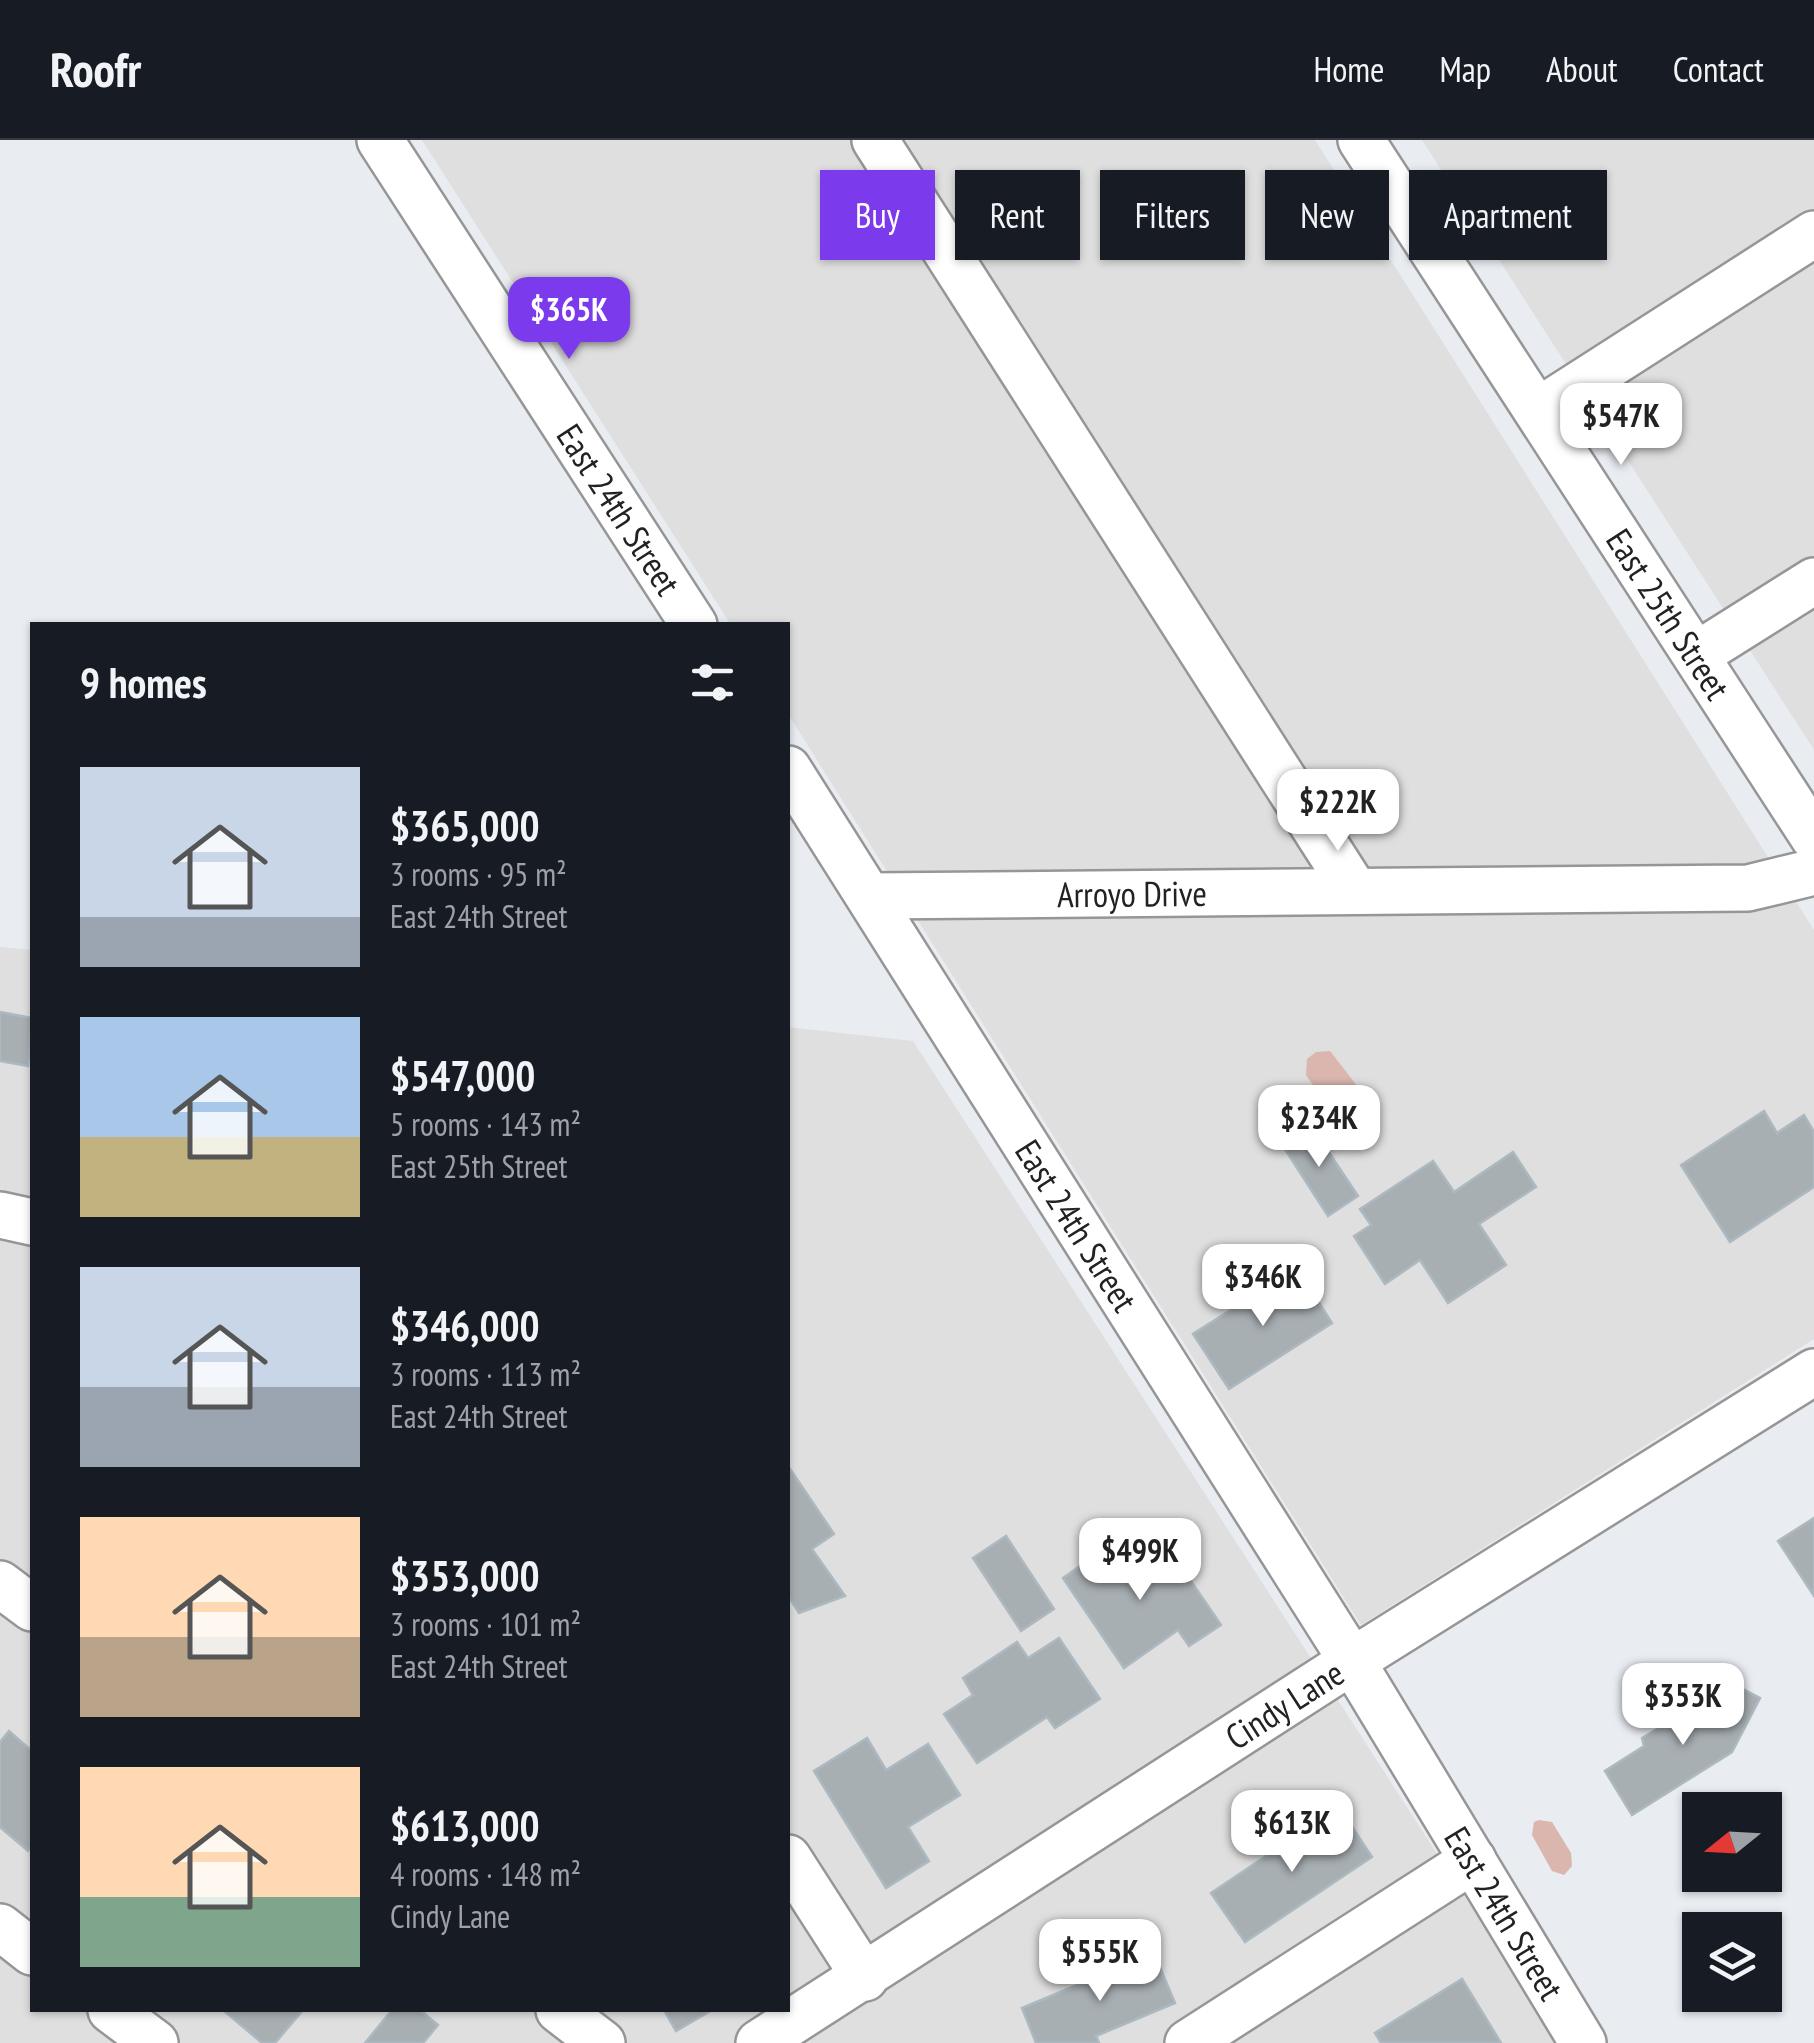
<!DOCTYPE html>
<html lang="en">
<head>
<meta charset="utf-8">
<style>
  :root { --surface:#171b24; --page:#20242c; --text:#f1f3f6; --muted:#9ea1a6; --line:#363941; --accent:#7c3aed }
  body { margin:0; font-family:"PT Sans Narrow",sans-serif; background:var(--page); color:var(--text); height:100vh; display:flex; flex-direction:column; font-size:38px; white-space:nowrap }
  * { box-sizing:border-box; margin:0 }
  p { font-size:32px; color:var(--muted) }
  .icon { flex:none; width:55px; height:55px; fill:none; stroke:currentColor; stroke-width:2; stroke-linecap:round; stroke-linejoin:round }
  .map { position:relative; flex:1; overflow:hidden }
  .drawer { position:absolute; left:30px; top:482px; width:760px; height:1390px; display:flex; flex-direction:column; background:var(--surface); border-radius:0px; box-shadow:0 2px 8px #0004 }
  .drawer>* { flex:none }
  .banner { position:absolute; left:820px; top:30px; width:842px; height:90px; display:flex; gap:20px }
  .needle { width:65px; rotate:252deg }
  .tools { position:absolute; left:1682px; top:1652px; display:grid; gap:20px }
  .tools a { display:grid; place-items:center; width:100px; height:100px; border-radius:0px; background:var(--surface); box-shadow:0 2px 8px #0004; font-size:50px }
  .price { position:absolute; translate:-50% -85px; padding:0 22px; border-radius:20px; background:#fff; color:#222; font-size:32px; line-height:65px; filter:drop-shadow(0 2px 5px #0008) }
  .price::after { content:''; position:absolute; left:50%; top:60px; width:30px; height:22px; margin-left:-15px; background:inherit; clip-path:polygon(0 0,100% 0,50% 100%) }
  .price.current { background:var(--accent); color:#fff }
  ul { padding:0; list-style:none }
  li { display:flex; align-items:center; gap:30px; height:250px; padding:0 50px }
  li span { display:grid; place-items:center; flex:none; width:280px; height:200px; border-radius:0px; color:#555 }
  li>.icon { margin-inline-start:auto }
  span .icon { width:120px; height:120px; fill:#fffc; stroke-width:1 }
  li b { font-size:42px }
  h2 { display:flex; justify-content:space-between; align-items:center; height:120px; padding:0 50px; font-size:42px }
  .pill { padding:0 35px; border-radius:0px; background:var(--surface); box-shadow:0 2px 8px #0004; font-size:35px; line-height:90px }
  .pill.current { background:var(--accent); color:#fff }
  header { display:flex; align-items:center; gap:60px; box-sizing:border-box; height:140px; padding:0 50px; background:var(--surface); border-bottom:2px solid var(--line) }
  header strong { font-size:48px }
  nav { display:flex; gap:55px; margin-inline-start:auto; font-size:35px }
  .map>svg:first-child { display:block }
</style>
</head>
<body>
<header>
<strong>Roofr</strong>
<nav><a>Home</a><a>Map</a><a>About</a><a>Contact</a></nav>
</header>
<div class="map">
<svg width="1814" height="1903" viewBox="0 0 1814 1903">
  <rect width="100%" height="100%" fill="#e9ecf1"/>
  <!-- residential -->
  <g fill="#dfdfdf">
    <path d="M422 0H1315L1814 790V1199L1361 1485 788 574V485H731Z"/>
    <path d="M1422 0H1814V610Z"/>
    <path d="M0 807 32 810V1870H788V887L913 901 1559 1903H0Z"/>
  </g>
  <!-- water -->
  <g fill="#dab6ae">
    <path d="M1330 911 1371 964 1377 981 1369 996 1349 997 1306 935 1307 919 1316 912Z"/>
    <path d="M1539 1680 1552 1682 1571 1713 1572 1726 1564 1735 1552 1731 1532 1695 1534 1682Z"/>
  </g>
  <!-- building -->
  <g fill="#a8afb3" stroke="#adb9c1" stroke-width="2.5">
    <path d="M0 872 32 878 28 926 0 921Z"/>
    <path d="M1764 971 1777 993 1804 975 1814 992V1047L1730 1102 1681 1025Z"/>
    <path d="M1310 984 1358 1056 1328 1076 1281 1003Z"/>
    <path d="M1513 1012 1536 1047 1479 1084 1506 1125 1448 1163 1420 1120 1385 1144 1354 1096 1371 1085 1360 1069 1433 1021 1454 1052Z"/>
    <path d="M1297 1128 1332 1183 1229 1249 1193 1194Z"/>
    <path d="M788 1326 834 1394 812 1409 845 1456 799 1473 788 1456Z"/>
    <path d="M1814 1378V1456L1778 1401Z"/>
    <path d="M1006 1396 1054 1469 1021 1491 973 1418Z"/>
    <path d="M1114 1402 1134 1433 1169 1409 1221 1485 1189 1506 1178 1490 1124 1528 1063 1438Z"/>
    <path d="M1059 1498 1100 1559 1055 1588 1047 1577 977 1623 944 1574 973 1555 963 1538 1017 1502 1028 1518Z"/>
    <path d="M1722 1538 1760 1558 1732 1612 1632 1675 1605 1631 1644 1606 1642 1598 1677 1577 1683 1587 1703 1575Z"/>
    <path d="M9 1591 32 1611V1705L28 1711 0 1687V1602Z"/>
    <path d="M867 1598 886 1630 928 1604 960 1655 908 1687 929 1721 886 1748 814 1631Z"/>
    <path d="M1339 1667 1372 1717 1245 1802 1211 1753Z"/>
    <path d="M1154 1813 1175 1863 1096 1896 1099 1903H1036L1022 1868Z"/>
    <path d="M1462 1839 1501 1903H1381L1375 1893Z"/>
    <path d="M223 1870H303L275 1903H262Z"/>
    <path d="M392 1870H420L438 1885 423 1903H365Z"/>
    <path d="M664 1870H712L676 1891Z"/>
  </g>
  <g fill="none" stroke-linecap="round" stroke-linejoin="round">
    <defs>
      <g id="minor">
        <path id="s1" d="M380 0 694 485"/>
        <path d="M875 0 1355 751"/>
        <path id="s2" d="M1361 0 1814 698"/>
        <path d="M1538 271 1814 94"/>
        <path d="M1698 514 1814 441"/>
        <path id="s3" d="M788 629 1352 1521 1583 1903"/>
        <path id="s4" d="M870 756 1748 748 1814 732"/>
        <path d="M0 1075 32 1082"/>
        <path d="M0 1444 32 1468"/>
        <path d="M788 1718 865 1838"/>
        <path d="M0 1787 32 1812"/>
        <path d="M111 1870 155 1903"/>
        <path d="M559 1870 602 1903"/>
        <path id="s5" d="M759 1903 1352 1521 1814 1232"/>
        <path d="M1188 1903 1473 1720"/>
      </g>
    </defs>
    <!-- minor casing -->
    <use href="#minor" stroke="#969696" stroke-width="50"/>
    <!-- minor -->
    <use href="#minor" stroke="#fff" stroke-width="45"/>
  </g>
  <g text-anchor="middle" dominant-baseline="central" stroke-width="8" stroke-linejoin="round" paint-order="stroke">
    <!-- street labels -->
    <g font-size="35" fill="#222" stroke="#fff">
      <text stroke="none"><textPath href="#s1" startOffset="440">East 24th Street</textPath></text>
      <text stroke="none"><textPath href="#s2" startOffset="565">East 25th Street</textPath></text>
      <text stroke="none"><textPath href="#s4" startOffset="262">Arroyo Drive</textPath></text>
      <text stroke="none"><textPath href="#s3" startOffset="540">East 24th Street</textPath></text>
      <text stroke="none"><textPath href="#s5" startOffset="625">Cindy Lane</textPath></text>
      <text stroke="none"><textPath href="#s3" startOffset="1350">East 24th Street</textPath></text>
    </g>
  </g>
</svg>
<div class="tools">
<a><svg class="needle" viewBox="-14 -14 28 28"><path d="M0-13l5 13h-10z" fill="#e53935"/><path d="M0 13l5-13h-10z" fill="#9ea1a6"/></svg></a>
<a><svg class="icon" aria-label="layers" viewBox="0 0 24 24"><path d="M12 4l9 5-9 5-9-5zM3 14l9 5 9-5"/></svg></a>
</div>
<b class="price current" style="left:569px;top:222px">$365K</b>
<b class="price" style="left:1621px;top:328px">$547K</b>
<b class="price" style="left:1338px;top:714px">$222K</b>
<b class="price" style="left:1319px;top:1030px">$234K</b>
<b class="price" style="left:1263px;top:1189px">$346K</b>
<b class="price" style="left:1140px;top:1463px">$499K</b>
<b class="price" style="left:1683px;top:1608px">$353K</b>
<b class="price" style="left:1292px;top:1735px">$613K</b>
<b class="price" style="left:1100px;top:1864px">$555K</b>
<div class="banner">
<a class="pill current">Buy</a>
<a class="pill">Rent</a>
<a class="pill">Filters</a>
<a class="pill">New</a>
<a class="pill">Apartment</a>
</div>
<section class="drawer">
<h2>9 homes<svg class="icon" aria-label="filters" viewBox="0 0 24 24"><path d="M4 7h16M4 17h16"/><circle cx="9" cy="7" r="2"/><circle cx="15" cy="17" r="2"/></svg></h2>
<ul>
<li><span style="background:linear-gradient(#c9d6e8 75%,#9aa5b1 0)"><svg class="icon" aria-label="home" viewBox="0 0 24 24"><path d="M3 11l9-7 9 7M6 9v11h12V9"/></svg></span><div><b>$365,000</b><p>3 rooms · 95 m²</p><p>East 24th Street</p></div></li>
<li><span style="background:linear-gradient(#a9c7e8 60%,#c2b280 0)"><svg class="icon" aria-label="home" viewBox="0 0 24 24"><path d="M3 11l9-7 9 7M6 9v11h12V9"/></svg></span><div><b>$547,000</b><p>5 rooms · 143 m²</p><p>East 25th Street</p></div></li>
<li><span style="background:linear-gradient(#c9d6e8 60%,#9aa5b1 0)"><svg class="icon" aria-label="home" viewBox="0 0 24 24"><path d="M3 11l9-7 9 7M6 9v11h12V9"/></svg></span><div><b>$346,000</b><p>3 rooms · 113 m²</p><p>East 24th Street</p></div></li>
<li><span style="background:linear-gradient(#ffd9b3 60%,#b9a48a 0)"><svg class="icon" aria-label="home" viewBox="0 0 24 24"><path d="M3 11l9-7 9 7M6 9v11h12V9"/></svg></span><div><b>$353,000</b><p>3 rooms · 101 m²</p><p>East 24th Street</p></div></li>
<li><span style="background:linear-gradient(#ffd9b3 65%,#7fa58c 0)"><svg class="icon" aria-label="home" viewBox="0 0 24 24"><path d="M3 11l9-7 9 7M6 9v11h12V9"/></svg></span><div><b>$613,000</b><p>4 rooms · 148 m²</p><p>Cindy Lane</p></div></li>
</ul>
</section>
</div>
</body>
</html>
